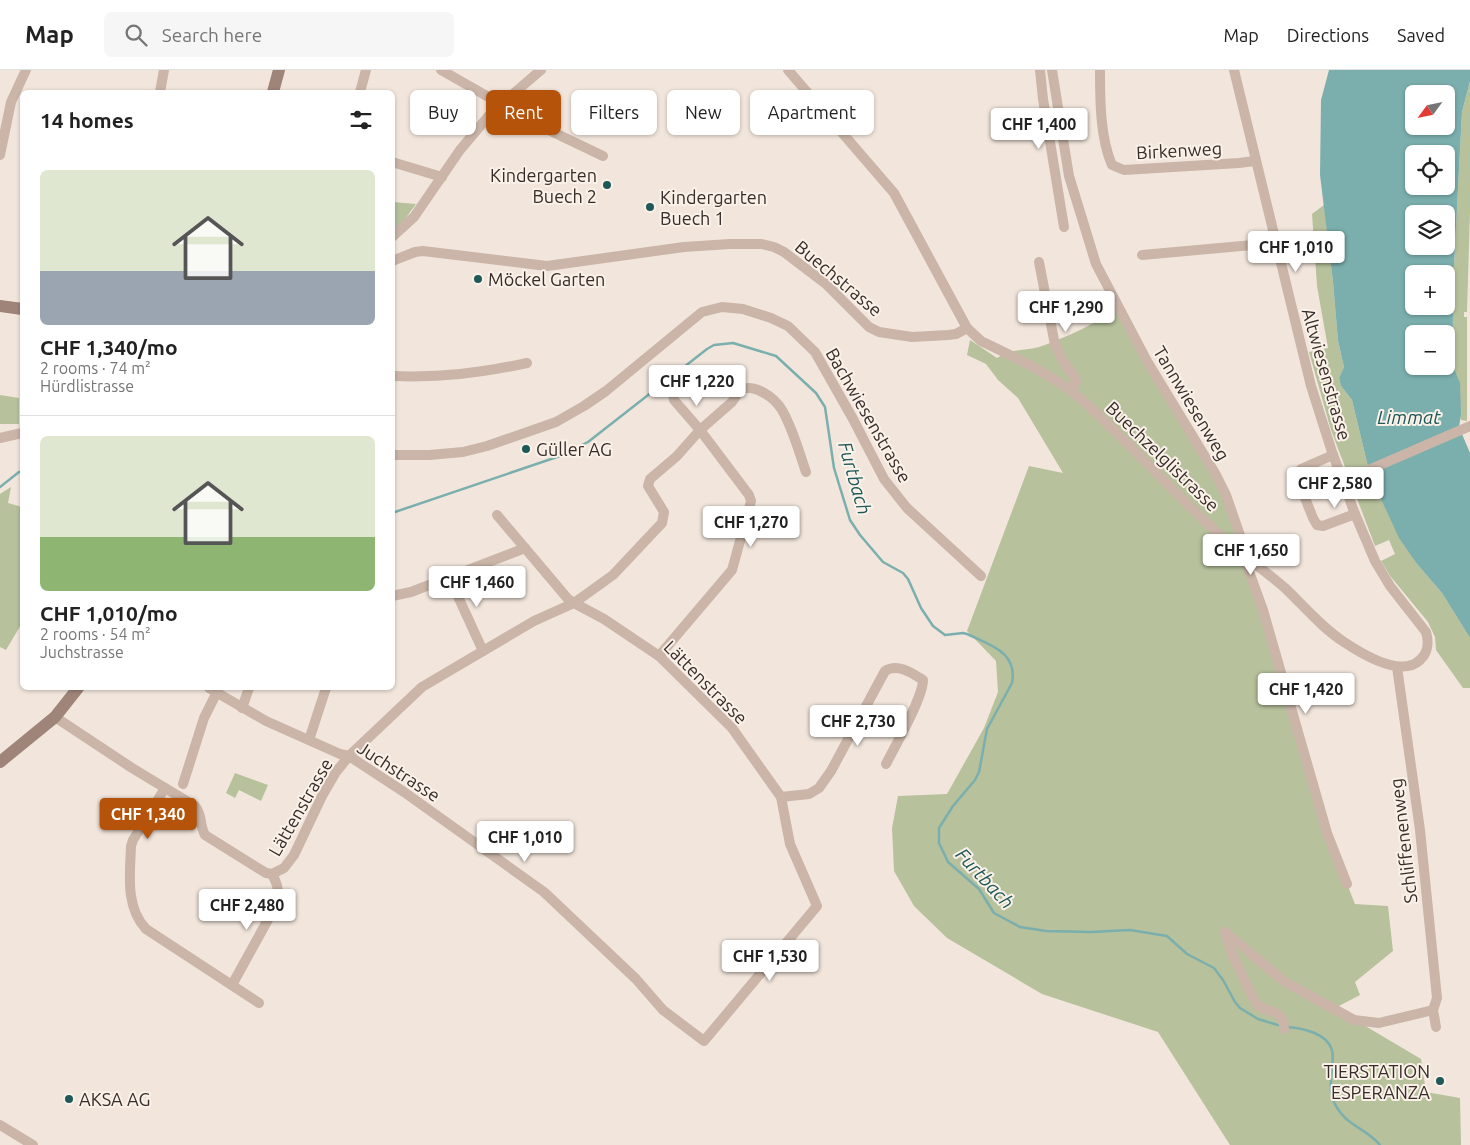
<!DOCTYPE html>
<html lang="en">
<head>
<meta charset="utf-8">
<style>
  :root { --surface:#fff; --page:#f6f6f6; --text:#222; --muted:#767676; --line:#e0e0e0; --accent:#b45309 }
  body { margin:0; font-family:Ubuntu,sans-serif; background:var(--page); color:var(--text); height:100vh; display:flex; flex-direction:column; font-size:19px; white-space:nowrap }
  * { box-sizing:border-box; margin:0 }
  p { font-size:16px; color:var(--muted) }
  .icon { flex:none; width:28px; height:28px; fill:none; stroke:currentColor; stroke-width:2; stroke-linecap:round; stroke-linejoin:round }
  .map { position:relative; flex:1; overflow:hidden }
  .panel { position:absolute; left:20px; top:20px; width:375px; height:600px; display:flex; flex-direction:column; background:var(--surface); border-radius:8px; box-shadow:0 1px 4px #0004 }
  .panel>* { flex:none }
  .banner { position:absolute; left:410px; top:20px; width:475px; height:45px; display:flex; gap:10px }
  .needle { width:32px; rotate:237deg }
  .fabs { position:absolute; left:1405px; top:15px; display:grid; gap:10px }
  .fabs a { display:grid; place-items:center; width:50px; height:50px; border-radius:8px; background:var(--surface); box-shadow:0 1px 4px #0004; font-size:25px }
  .price { position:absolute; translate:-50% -42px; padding:0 11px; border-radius:5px; background:#fff; color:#222; font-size:16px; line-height:32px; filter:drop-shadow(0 1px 2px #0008) }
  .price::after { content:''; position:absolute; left:50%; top:30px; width:15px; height:11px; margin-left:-8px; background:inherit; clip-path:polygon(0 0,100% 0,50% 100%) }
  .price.selected { background:var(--accent); color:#fff }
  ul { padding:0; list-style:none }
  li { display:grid; align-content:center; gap:10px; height:265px; padding:0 20px }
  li+li { border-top:1px solid var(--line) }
  li span { display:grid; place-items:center; height:155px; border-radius:8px; color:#555 }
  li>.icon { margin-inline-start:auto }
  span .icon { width:90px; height:90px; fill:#fffc; stroke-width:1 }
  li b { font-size:21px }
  h2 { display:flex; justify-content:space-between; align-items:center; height:60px; padding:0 20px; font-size:21px }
  .tag { padding:0 18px; border-radius:8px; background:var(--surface); box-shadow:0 1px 4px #0004; font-size:18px; line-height:45px }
  .tag.selected { background:var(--accent); color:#fff }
  header { display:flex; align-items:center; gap:30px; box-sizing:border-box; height:70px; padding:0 25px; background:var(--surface); border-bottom:1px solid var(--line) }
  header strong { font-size:24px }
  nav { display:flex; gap:28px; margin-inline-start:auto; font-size:18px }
  .search { width:350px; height:45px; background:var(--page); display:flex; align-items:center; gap:12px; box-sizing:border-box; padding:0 18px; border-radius:8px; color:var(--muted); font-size:19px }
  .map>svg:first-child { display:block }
</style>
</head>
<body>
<header>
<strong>Map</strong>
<div class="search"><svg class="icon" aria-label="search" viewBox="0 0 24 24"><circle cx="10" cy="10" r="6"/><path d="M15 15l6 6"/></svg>Search here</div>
<nav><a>Map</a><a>Directions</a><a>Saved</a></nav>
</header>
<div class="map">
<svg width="1470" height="1075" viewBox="0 0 1470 1075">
  <rect width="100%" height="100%" fill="#f2e6dc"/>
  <!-- green -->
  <g fill="#b7c19c">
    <path d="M1470 11V142L1467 242H1464V247H1467V351L1461 350 1452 294 1454 195 1462 42Z"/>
    <path d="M393 132 416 134 402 153 393 160Z"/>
    <path d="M1324 135 1333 212 1338 271 1344 297 1339 308 1341 316 1352 330 1370 405 1417 494 1442 523 1470 568V618H1463L1436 580 1435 567 1428 552 1391 507 1381 491 1395 484 1389 470 1375 476 1331 360 1309 282 1328 278 1317 216 1312 144Z"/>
    <path d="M1119 237 1215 403 1347 814 1355 834 1388 836 1393 881 1355 912 1360 925 1335 938 1421 989 1426 1022 1460 1028 1461 1075H1230L1158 962 1042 924 947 868 914 836 894 801 892 758 898 726 947 724 984 658 998 622 996 591 967 561 1029 396 1063 403 1018 328 998 310 986 294 967 285 970 270 997 288C1015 277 1024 282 1042 276 1067 267 1097 253 1119 237Z"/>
    <path d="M0 325 19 328V354H0Z"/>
    <path d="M11 417 8 433 22 437V553L6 580 0 577V424Z"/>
    <path d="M235 703 268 715 261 731 239 720 235 728 226 723Z"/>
  </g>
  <!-- water -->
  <path fill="#7bafae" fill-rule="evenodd" d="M1329 0H1470V11L1462 42 1454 195 1452 294 1460 313 1461 345 1459 357 1470 383V568L1442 523 1417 494 1399 468 1370 405 1352 330 1341 316 1339 308 1344 297 1338 271 1333 212 1320 105 1321 30ZM1414 24H1446V56H1414ZM1414 84H1446V116H1414ZM1414 144H1446V176H1414ZM1414 204H1446V236H1414ZM1414 264H1446V296H1414Z"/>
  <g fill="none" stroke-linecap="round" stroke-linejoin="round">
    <!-- stream -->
    <g stroke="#7bafae" stroke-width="2.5">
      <path d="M0 417 19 402H22"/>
      <path d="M392 443 560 386 588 372 707 279 714 275 733 273 776 286 816 323 825 337 834 398 850 450 860 465 883 492 903 503 908 509 921 538 933 556 945 565 963 563 967 564C990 575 1018 582 1012 613L987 659 979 702 975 710 953 736 939 758V773L948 792 979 819 994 843 1020 857 1046 861 1091 862 1130 860 1167 866 1187 884 1214 898 1223 910 1235 932 1240 938 1258 949 1281 956"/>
      <path d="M1287 957C1302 958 1327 963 1332 980 1334 989 1332 999 1331 1007 1331 1015 1330 1023 1333 1030 1344 1056 1365 1057 1380 1075"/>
    </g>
    <!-- street -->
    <g stroke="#cab5a8" stroke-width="10">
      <path d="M441 0 536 54 603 86"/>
      <path d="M788 0 894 123 967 258 981 271C1012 286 1043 300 1071 321 1091 336 1108 355 1126 372 1158 404 1190 438 1223 468 1243 486 1266 501 1285 518 1304 536 1322 558 1344 572 1362 584 1401 608 1420 590 1428 583 1429 572 1426 562L1390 516 1375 491 1355 444 1332 382 1311 316 1234 0"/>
      <path d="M1040 0 1043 29 1064 157"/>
      <path d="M1052 0 1069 106 1096 194 1147 291 1215 403 1226 425 1243 474V485L1263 540 1327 763 1347 814"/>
      <path d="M1100 0C1100 29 1100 68 1112 95L1124 100 1239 93 1255 91"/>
      <path d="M160 22 164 0"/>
      <path d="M360 22 366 0"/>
      <path d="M0 85 11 32 26 0"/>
      <path d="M392 92 442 107"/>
      <path d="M392 167 414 147 460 80 492 42 541 0"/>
      <path d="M1142 185 1275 173"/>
      <path d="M392 191 415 182 423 181 547 196 684 177 730 174H762L774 177 784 182 826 214 869 257 879 262 912 267 948 265 956 264 967 258"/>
      <path d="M1039 192 1055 275 1063 291 1075 308 1076 312 1071 321"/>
      <path d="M392 306C440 308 480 303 527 293"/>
      <path d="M0 368 22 363"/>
      <path d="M392 385H429L463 382 487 376 556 352 584 336 606 321 702 242 722 237 743 239 771 248 788 256 815 282 853 349 884 409 907 438 981 506"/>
      <path d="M1333 385 1301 399 1298 403 1297 408 1313 448 1317 455 1323 456 1355 444"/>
      <path d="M1343 411 1470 356"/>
      <path d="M497 445 568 529 574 533 613 505 662 453 664 442 648 416 650 409 677 386 700 360 732 332 740 320C754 313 774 327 782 340 793 359 799 382 806 402"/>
      <path d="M449 507 483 581"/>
      <path d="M392 526 411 522 525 478"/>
      <path d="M659 586 732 500 751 431 749 425 700 360 674 330 673 323"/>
      <path d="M1397 597 1420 760 1437 928 1433 940 1436 957"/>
      <path d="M242 638 249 618"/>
      <path d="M55 647 132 698 195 736C203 745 199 755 205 765L266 803 272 804 284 798 294 785 322 726 336 702 349 686 422 617 534 551 574 533 604 549 659 586 732 658 781 727 790 774 817 836 704 971 663 940 636 909 544 822 404 722 349 686 340 684 266 651 209 618"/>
      <path d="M309 670 326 618"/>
      <path d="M183 714 204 648 217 622"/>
      <path d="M165 718 133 770 131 776C130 803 125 837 146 859L259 933"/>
      <path d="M781 727 809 724 819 718 831 701 885 601C898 593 912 603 923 610 923 628 895 676 886 694"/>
      <path d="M1225 862 1285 912 1354 950 1379 953 1433 940"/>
      <path d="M1225 863 1233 886 1255 932C1264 946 1284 935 1284 959"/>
      <path d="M232 915 276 835C280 823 278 815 272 804"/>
      <path d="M0 1055 33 1075"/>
    </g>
    <!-- secondary -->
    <g stroke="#9e8479" stroke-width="12">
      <path d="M273 22 279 0"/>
      <path d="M0 236 22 239"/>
      <path d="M0 692 55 647 78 618"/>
    </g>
  </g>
  <!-- markers -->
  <g fill="#1e5858" stroke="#faf1e9" stroke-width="2">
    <circle cx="607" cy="115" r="5"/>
    <circle cx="650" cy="137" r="5"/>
    <circle cx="478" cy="209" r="5"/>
    <circle cx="526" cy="379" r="5"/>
    <circle cx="1440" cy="1011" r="5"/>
    <circle cx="69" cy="1029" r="5"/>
  </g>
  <g text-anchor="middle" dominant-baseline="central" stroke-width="4" stroke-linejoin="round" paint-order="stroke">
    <!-- street labels -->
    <g font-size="18" fill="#372c28" stroke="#faf1e9">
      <text transform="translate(1179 80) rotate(-3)">Birkenweg</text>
      <text transform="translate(839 208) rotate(40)">Buechstrasse</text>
      <text transform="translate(1327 304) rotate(74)">Altwiesenstrasse</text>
      <text transform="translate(1192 333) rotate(59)">Tannwiesenweg</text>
      <text transform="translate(869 345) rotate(60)">Bachwiesenstrasse</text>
      <text transform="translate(1163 386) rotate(44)">Buechzelglistrasse</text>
      <text transform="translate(706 612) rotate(45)">Lättenstrasse</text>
      <text transform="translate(399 701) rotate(33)">Juchstrasse</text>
      <text transform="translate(300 737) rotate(-60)">Lättenstrasse</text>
      <text transform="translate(1403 771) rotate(-97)">Schliffenenweg</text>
    </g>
    <!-- poi labels -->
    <g font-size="18" fill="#372c28" stroke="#faf1e9" text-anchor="start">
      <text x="597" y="105" text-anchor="end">Kindergarten<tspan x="597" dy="21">Buech 2</tspan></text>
      <text x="660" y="127">Kindergarten<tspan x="660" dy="21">Buech 1</tspan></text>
      <text x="488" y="209">Möckel Garten</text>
      <text x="536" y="379">Güller AG</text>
      <text x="1430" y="1001" text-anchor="end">TIERSTATION<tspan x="1430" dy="21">ESPERANZA</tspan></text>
      <text x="79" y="1029">AKSA AG</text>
    </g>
    <!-- water labels -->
    <g font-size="19" font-style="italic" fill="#1e5858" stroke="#faf1e9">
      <text x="1409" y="347">Limmat</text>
      <text transform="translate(855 408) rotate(74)">Furtbach</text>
      <text transform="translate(985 808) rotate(47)">Furtbach</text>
    </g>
  </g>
</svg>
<div class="fabs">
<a><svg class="needle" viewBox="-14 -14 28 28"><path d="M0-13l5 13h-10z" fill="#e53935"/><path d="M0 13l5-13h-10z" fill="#767676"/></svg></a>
<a><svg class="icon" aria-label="locate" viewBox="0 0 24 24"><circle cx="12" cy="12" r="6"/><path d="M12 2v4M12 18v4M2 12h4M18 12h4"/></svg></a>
<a><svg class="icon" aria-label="layers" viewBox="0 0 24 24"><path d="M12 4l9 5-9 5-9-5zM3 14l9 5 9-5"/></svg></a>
<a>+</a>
<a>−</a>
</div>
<b class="price" style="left:1039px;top:80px">CHF 1,400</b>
<b class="price" style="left:1296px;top:203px">CHF 1,010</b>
<b class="price" style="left:1066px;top:263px">CHF 1,290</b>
<b class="price" style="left:697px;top:337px">CHF 1,220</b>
<b class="price" style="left:1335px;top:439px">CHF 2,580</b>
<b class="price" style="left:751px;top:478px">CHF 1,270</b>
<b class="price" style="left:1251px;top:506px">CHF 1,650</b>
<b class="price" style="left:477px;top:538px">CHF 1,460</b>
<b class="price" style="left:1306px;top:645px">CHF 1,420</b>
<b class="price" style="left:858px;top:677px">CHF 2,730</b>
<b class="price selected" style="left:148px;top:770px">CHF 1,340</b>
<b class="price" style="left:525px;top:793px">CHF 1,010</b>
<b class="price" style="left:247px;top:861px">CHF 2,480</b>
<b class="price" style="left:770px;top:912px">CHF 1,530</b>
<div class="banner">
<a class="tag">Buy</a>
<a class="tag selected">Rent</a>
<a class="tag">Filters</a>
<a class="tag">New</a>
<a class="tag">Apartment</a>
</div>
<section class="panel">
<h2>14 homes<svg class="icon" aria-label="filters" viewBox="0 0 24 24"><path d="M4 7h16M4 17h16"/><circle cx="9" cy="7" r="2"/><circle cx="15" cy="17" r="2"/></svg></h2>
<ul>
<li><span style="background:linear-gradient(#dfe7d0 65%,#9aa5b1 0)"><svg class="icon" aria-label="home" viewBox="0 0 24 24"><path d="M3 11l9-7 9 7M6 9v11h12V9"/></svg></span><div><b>CHF 1,340/mo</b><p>2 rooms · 74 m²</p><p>Hürdlistrasse</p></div></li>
<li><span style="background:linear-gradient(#dfe7d0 65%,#8fb573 0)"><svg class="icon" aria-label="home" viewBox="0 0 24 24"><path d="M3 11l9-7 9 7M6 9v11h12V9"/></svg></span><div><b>CHF 1,010/mo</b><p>2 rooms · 54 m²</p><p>Juchstrasse</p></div></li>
</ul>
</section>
</div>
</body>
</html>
